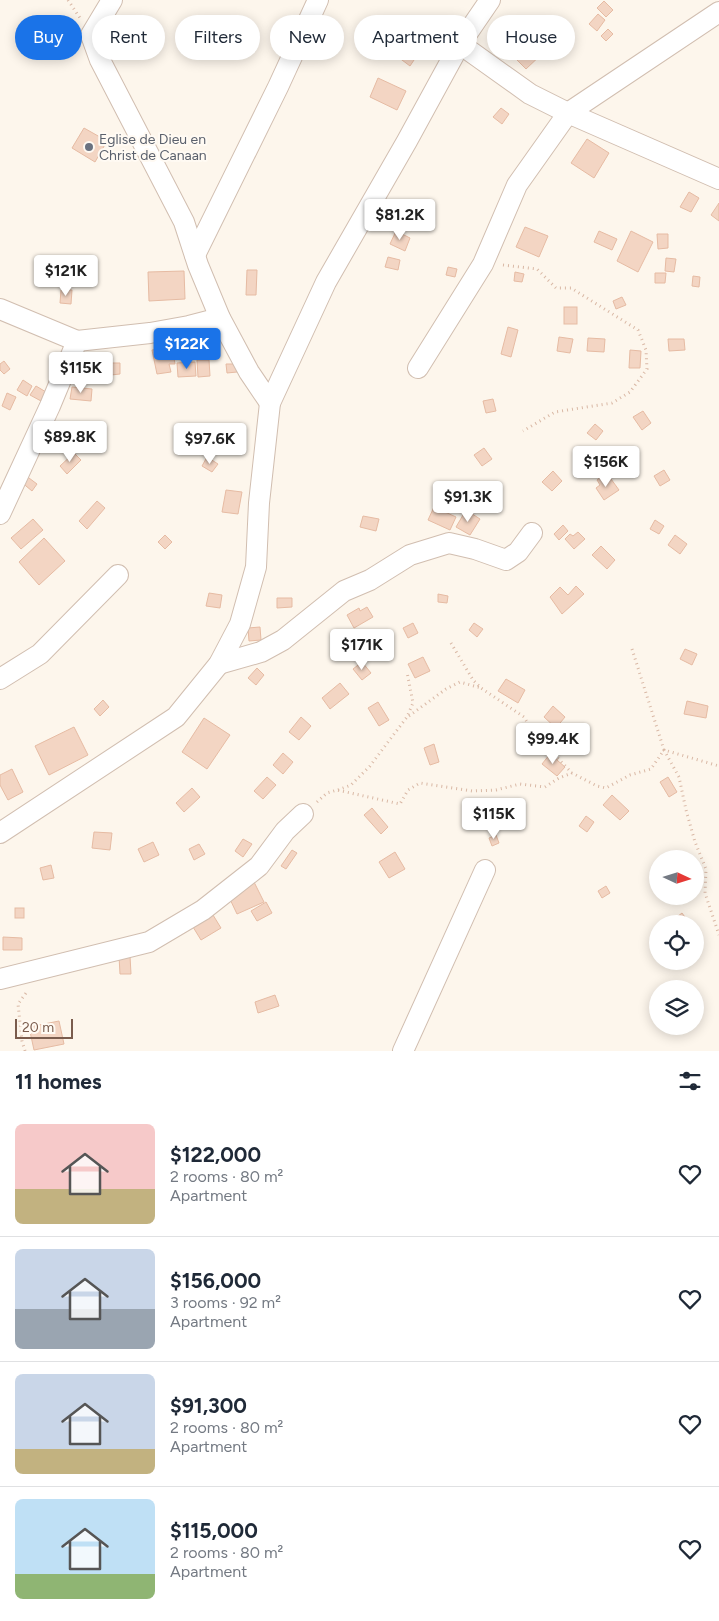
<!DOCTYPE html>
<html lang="en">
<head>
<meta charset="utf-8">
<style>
  :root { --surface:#fff; --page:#f6f6f7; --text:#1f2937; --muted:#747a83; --line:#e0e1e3; --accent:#1a73e8 }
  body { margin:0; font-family:Figtree,sans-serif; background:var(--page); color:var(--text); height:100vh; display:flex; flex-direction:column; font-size:19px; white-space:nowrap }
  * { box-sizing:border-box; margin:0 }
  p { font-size:16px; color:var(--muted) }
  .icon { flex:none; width:28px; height:28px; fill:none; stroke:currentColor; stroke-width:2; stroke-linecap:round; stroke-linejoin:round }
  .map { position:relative; height:1051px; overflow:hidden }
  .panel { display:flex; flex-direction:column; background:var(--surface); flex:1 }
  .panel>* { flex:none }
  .top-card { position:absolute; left:15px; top:15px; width:690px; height:45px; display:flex; gap:10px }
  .needle { width:32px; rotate:94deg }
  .tools { position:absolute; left:649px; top:850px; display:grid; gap:10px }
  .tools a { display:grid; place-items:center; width:55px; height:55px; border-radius:50%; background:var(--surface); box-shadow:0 2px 12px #0003; font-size:25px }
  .scale { position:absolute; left:15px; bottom:12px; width:58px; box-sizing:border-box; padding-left:5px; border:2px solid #7a5c4d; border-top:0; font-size:14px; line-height:18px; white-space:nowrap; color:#7a5c4d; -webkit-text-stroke:4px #fffaf3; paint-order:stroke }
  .price { position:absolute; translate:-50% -42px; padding:0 11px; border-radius:5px; background:#fff; color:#222; font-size:16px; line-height:32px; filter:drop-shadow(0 1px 2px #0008) }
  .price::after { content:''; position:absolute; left:50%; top:30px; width:15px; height:11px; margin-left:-8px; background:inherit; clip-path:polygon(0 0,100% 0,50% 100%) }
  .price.on { background:var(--accent); color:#fff }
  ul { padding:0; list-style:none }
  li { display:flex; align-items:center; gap:15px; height:125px; padding:0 15px }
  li+li { border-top:1px solid var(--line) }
  li span { display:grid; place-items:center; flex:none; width:140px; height:100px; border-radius:8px; color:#555 }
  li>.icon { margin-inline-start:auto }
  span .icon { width:60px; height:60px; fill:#fffc; stroke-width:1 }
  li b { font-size:21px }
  h2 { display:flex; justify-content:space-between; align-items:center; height:60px; padding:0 15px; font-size:21px }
  .chip { padding:0 18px; border-radius:22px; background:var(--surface); box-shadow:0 2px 12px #0003; font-size:18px; line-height:45px }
  .chip.on { background:var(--accent); color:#fff }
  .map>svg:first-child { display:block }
</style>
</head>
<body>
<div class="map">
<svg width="719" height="1051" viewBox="0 0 719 1051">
  <rect width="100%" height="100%" fill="#fdf6ec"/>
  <!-- building -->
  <g fill="#f3d5c3" stroke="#e6bba3">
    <path d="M604 1 613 10 606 17 597 8Z"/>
    <path d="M598 14 605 20 597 31 589 24Z"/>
    <path d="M518 26 544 52 526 69 501 44Z"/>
    <path d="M608 29 613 34 606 41 601 36Z"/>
    <path d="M400 46 416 57 410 66 394 54Z"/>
    <path d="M378 78 406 91 397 110 370 97Z"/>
    <path d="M501 108 509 114 502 124 493 117Z"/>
    <path d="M84 128 107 141 95 162 72 148Z"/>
    <path d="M587 139 609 153 594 178 571 163Z"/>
    <path d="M689 192 699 198 691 212 680 207Z"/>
    <path d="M719 203V221L711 215Z"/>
    <path d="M525 227 548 236 539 257 516 247Z"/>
    <path d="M396 231 410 238 405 251 390 244Z"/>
    <path d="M599 231 617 239 612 250 594 242Z"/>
    <path d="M631 231 653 242 638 272 617 261Z"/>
    <path d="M657 234H668V248L658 249Z"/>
    <path d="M388 257 400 260 398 270 385 267Z"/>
    <path d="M666 258 676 259 674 272 665 271Z"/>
    <path d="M448 267 457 269 455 277 446 275Z"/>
    <path d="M247 270H257L256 295H246Z"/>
    <path d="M184 271 185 299 149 301 148 272Z"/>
    <path d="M515 272 524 274 522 282 514 281Z"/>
    <path d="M655 273H666L665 283H655Z"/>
    <path d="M693 276 700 277 699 287 692 286Z"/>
    <path d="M61 290H72L71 304 60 303Z"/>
    <path d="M622 297 626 305 616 309 613 301Z"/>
    <rect x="564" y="307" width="13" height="17"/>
    <path d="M508 327 518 330 511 357 501 354Z"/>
    <path d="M559 337 573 339 570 353 557 351Z"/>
    <path d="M588 338 605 339 604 352 587 351Z"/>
    <path d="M668 339H684L685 350 669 351Z"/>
    <path d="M172 347 175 364H169L171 372 157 374 152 350Z"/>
    <path d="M630 350 641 351 640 368H629Z"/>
    <path d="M197 360H209L210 376 198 377Z"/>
    <path d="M4 361 10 369 4 374 0 370V364Z"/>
    <path d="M195 362 196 376 178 377 177 363Z"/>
    <path d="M111 363H120V374L111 375Z"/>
    <path d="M226 364H236L237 372 227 373Z"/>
    <path d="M23 380 32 386 27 396 17 390Z"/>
    <path d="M36 386 46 392 41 401 30 395Z"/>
    <path d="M72 387 92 389 91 401 70 399Z"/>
    <path d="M7 393 16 397 10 410 2 406Z"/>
    <path d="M493 399 496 411 486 413 483 401Z"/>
    <path d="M643 411 651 423 642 430 633 417Z"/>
    <path d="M595 424 603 431 596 440 587 433Z"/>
    <path d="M484 448 492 459 482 466 474 455Z"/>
    <path d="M74 453 81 460 67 474 60 466Z"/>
    <path d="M207 457 218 464 212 472 202 466Z"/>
    <path d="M664 470 670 480 660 486 654 476Z"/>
    <path d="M553 471 562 481 552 491 542 482Z"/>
    <path d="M25 475 37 484 32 491 20 481Z"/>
    <path d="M602 476 606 482 611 479 619 490 604 500 596 488 600 485 597 480Z"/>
    <path d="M226 490 242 492 238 514 222 512Z"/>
    <path d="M97 501 105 508 87 529 79 521Z"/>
    <path d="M434 507 456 517 450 530 428 520Z"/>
    <path d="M466 510 480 519 470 535 456 527Z"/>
    <path d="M363 516 379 519 376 531 360 527Z"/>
    <path d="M33 519 43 530 21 549 11 538Z"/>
    <path d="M655 520 664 526 659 534 650 529Z"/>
    <path d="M563 525 568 531 559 540 554 534Z"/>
    <path d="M578 532 585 539 574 549 565 539 570 534 573 536Z"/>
    <path d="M165 535 172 542 165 549 158 542Z"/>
    <path d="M675 535 687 544 680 554 668 545Z"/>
    <path d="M44 538 65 561 39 585 19 562Z"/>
    <path d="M601 546 615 560 607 569 592 555Z"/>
    <path d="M576 586 584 594 562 614 550 597 560 587 568 595Z"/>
    <path d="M209 593 222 595 220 608 206 606Z"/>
    <path d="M438 594 448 596 447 603 438 602Z"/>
    <path d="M277 598H292V607L277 608Z"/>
    <path d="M367 607 373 617 354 628 347 615 359 608 360 611Z"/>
    <path d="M413 623 418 633 408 638 403 628Z"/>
    <path d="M474 623 483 629 477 637 469 630Z"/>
    <path d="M260 627 261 640 249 641 248 628Z"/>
    <path d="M685 649 697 654 692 665 680 659Z"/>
    <path d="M423 657 430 671 415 678 408 664Z"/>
    <path d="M362 662 371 673 362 680 353 669Z"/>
    <path d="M257 668 264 675 256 685 248 678Z"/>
    <path d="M506 679 525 690 518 703 498 691Z"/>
    <path d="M340 683 349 694 330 709 322 698Z"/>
    <path d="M103 700 109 707 100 716 94 709Z"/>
    <path d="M687 701 708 706 706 718 684 714Z"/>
    <path d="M378 702 389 720 379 726 368 708Z"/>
    <path d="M553 706 565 717 556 728 544 717Z"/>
    <path d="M301 717 311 726 299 740 289 732Z"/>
    <path d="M204 718 230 735 207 769 182 752Z"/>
    <path d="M74 727 88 755 49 775 35 746Z"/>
    <path d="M560 732 565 738 558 743 553 737Z"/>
    <path d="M434 744 439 762 430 765 424 748Z"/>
    <path d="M283 753 293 762 283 774 273 765Z"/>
    <path d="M550 754 565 767 557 776 542 764Z"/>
    <path d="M12 769 23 792 8 800 0 785V775Z"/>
    <path d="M267 777 276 785 263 799 254 791Z"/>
    <path d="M668 777 677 792 669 797 660 782Z"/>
    <path d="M192 788 200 797 184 812 176 803Z"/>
    <path d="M612 795 629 811 620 820 603 805Z"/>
    <path d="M372 808 388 827 381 834 364 815Z"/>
    <path d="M586 816 594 822 587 832 579 826Z"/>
    <path d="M94 832 112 833 110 850 92 848Z"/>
    <path d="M496 835 499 843 492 846 489 838Z"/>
    <path d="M243 839 252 844 243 857 235 851Z"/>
    <path d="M153 842 159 855 144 862 138 849Z"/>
    <path d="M199 844 205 854 194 860 189 849Z"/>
    <path d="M292 850 297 853 286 869 281 866Z"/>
    <path d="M395 852 405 869 389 878 379 862Z"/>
    <path d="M51 865 54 878 43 880 40 868Z"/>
    <path d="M254 882 264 902 237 914 228 895Z"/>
    <path d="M606 886 610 893 602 898 598 891Z"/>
    <path d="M266 902 272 913 257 921 251 911Z"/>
    <rect x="15" y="908" width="9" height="10"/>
    <path d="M682 913 690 924H668Z"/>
    <path d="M213 915 221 928 201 940 193 927Z"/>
    <path d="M3 937 22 938V950H3Z"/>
    <path d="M119 956H130L131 974H120Z"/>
    <path d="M275 995 279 1006 258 1013 255 1002Z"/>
    <path d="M59 1021 64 1044 34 1050 29 1027Z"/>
  </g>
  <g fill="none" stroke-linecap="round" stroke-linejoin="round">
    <defs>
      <g id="street">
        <path d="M112 0 91 35 100 60 184 222 198 265 220 318 249 372 270 403"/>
        <path d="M460 44 530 94 568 113 719 179"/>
        <path d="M195 255 278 87 318 0"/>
        <path d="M0 309 77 341"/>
        <path d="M418 368 483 264 517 185 568 113 719 12"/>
        <path d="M0 514 50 406 77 341 150 333 189 326 220 318"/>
        <path d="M219 664 261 652 283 640 344 591 370 580 410 555 449 543 475 549 506 560 518 552 532 533"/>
        <path d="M0 679 40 654 118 575"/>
        <path d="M0 833 176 717 219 664 240 624 256 567 259 503 270 403 326 282 407 141 460 44 490 0"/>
        <path d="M0 979 149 942 203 910 259 866 285 831 303 814"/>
        <path d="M403 1051 485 870"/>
      </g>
    </defs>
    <!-- street casing -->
    <use href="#street" stroke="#d1beb0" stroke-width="22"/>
    <!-- path -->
    <g stroke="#d9b8a5" stroke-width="3" stroke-dasharray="1 4" stroke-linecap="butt">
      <path d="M68 0 80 18"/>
      <path d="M503 265 537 269 556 288H571L638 330 646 350 647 369 630 392 612 403 555 412 523 431"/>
      <path d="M451 643 473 680 481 688 524 717 530 727 541 736 549 749 572 773 597 786 606 788 630 775 651 769 664 750 679 777 686 810 695 842 706 869 705 893 719 935"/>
      <path d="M632 649 664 750 719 766"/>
      <path d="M409 716 446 689 460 682 481 688"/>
      <path d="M338 790 351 785 370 766 407 717 413 703 407 672"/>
      <path d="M317 802 327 793 337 790 400 804 408 790 420 783 472 791 496 790 520 784 545 787 559 778 572 773"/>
      <path d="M25 1051 22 1041 18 1004 26 993"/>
    </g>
    <!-- street -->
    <use href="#street" stroke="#fff" stroke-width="20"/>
  </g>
  <!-- markers -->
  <circle fill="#6b7280" stroke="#fffaf3" stroke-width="2" cx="89" cy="147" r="5"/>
  <g text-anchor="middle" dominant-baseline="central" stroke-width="4" stroke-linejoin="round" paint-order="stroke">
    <!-- worship labels -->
    <g font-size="14" fill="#5b616d" stroke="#fffaf3" text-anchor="start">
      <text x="99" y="139">Eglise de Dieu en<tspan x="99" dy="16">Christ de Canaan</tspan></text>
    </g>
  </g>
</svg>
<div class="tools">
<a><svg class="needle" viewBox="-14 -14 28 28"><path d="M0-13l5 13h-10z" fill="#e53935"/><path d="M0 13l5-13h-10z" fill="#747a83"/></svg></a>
<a><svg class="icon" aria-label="locate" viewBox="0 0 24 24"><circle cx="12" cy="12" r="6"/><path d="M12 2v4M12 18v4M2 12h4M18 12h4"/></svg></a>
<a><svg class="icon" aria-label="layers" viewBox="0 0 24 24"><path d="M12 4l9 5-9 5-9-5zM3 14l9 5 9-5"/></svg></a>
</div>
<div class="scale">20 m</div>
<b class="price" style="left:400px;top:241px">$81.2K</b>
<b class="price" style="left:66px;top:297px">$121K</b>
<b class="price on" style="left:187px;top:370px">$122K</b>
<b class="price" style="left:81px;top:394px">$115K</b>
<b class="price" style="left:70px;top:463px">$89.8K</b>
<b class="price" style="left:210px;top:465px">$97.6K</b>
<b class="price" style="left:606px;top:488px">$156K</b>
<b class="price" style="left:468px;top:523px">$91.3K</b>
<b class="price" style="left:362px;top:671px">$171K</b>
<b class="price" style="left:553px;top:765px">$99.4K</b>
<b class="price" style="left:494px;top:840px">$115K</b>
<div class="top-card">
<a class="chip on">Buy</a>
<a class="chip">Rent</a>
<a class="chip">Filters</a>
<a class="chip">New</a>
<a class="chip">Apartment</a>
<a class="chip">House</a>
</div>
</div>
<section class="panel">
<h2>11 homes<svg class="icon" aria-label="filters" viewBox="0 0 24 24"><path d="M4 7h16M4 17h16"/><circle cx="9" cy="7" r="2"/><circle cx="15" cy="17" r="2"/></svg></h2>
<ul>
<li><span style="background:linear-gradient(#f6c9c9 65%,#c2b280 0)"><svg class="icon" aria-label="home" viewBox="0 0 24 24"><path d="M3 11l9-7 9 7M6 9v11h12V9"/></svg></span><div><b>$122,000</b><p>2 rooms · 80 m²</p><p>Apartment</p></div><svg class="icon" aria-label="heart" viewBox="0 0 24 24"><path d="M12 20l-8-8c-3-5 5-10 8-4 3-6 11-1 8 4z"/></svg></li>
<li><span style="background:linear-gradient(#c9d6e8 60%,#9aa5b1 0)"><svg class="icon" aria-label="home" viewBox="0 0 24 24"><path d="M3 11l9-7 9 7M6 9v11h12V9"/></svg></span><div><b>$156,000</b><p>3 rooms · 92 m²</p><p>Apartment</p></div><svg class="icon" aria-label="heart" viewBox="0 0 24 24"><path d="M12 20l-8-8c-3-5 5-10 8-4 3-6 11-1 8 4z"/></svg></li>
<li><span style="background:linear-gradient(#c9d6e8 75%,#c2b280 0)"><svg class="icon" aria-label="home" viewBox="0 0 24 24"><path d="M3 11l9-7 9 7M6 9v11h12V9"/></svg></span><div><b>$91,300</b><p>2 rooms · 80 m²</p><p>Apartment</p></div><svg class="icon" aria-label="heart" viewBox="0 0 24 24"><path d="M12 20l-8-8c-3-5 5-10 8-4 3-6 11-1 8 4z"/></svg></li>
<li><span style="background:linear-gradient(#bfe0f5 75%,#8fb573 0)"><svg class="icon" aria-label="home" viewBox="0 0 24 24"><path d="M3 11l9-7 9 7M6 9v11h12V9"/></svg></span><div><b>$115,000</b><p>2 rooms · 80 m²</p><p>Apartment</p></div><svg class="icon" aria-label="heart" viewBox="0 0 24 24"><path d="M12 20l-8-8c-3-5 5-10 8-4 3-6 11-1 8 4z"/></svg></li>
</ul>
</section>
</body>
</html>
